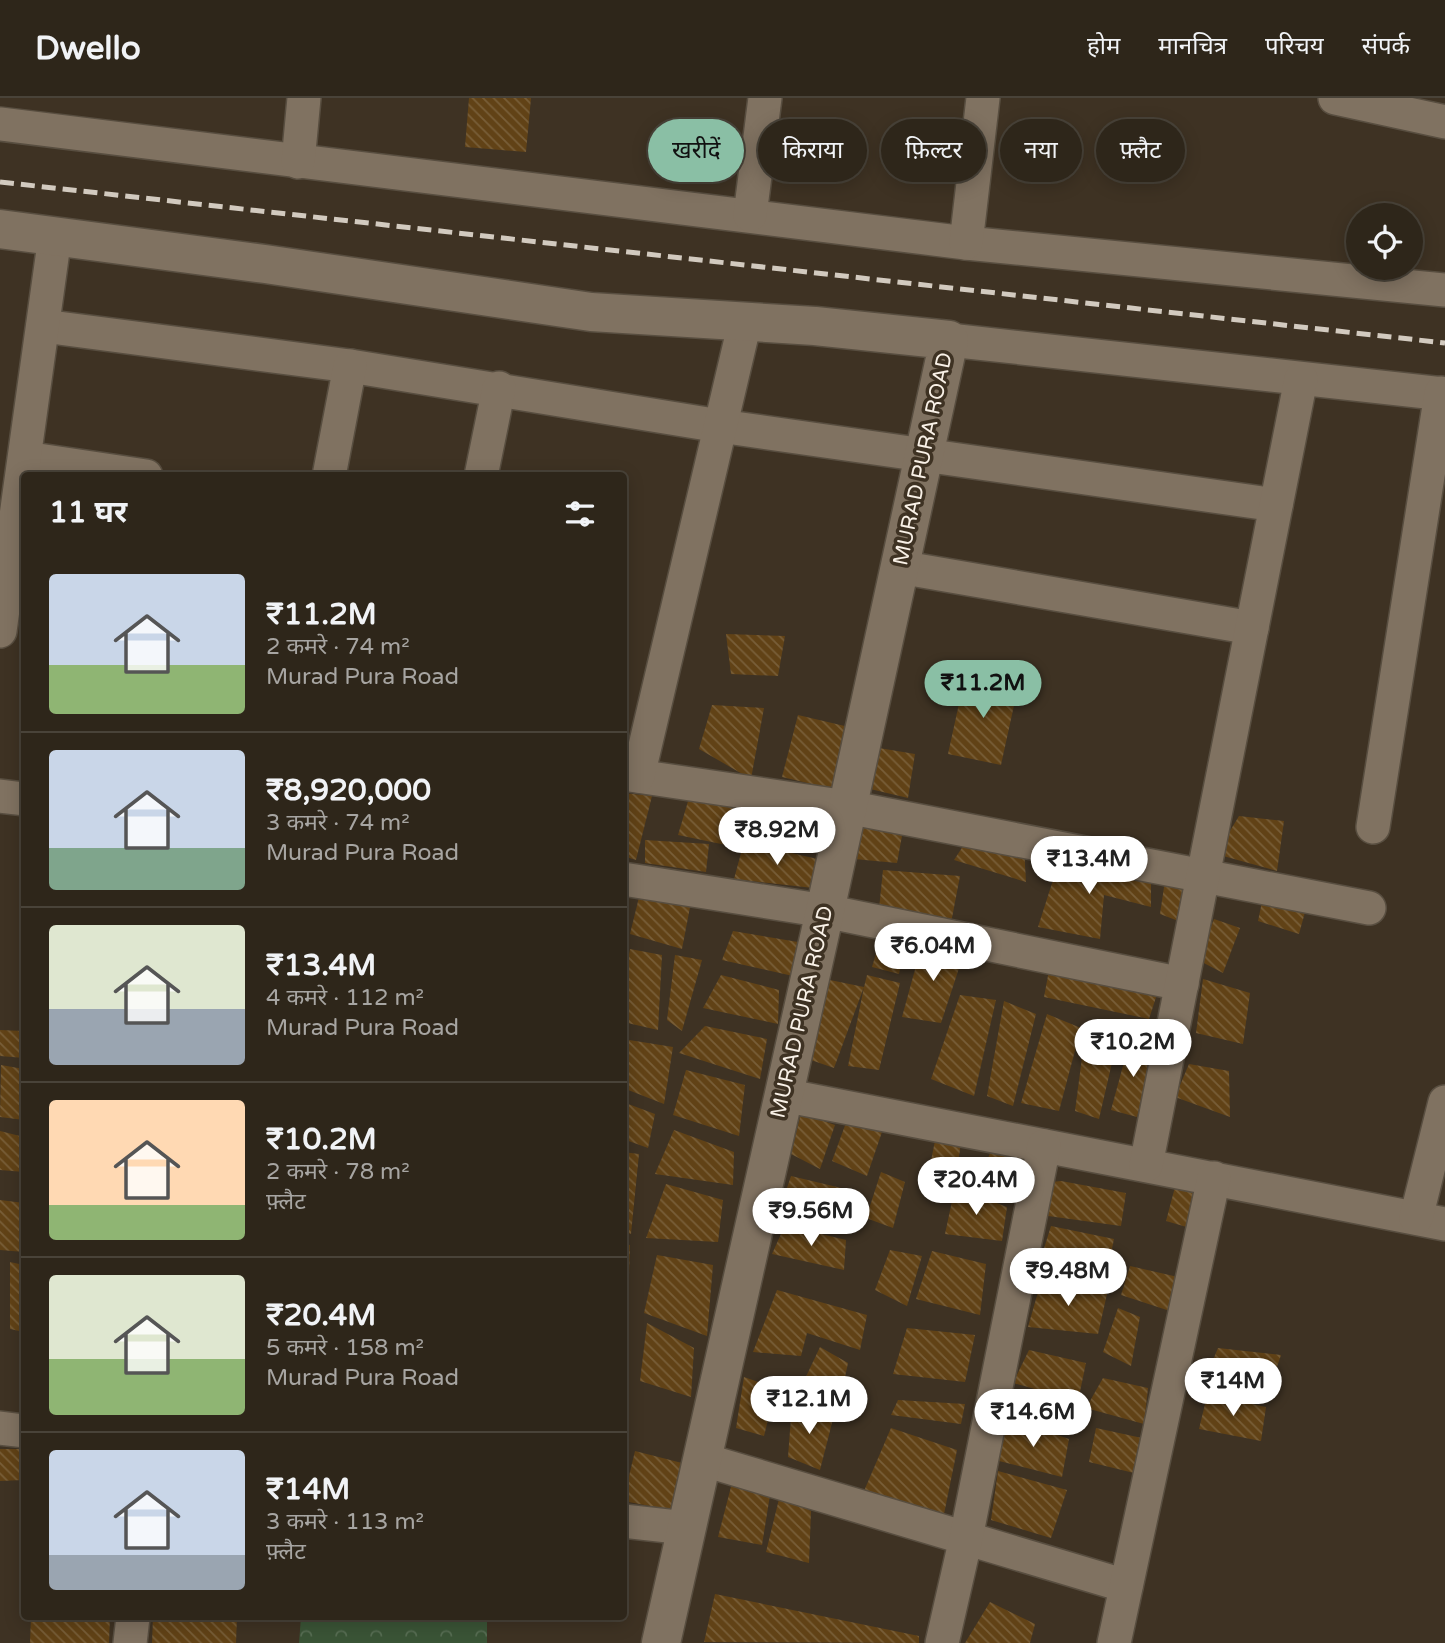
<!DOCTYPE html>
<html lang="hi">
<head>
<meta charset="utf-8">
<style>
  :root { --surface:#2e261a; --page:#362e23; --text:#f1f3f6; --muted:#a7a5a2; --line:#494339; --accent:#8abfa5 }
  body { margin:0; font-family:"Varela Round","Noto Sans Devanagari",sans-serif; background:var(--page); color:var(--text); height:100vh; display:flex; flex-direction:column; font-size:26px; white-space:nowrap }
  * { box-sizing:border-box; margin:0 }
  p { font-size:23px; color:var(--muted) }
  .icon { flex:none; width:38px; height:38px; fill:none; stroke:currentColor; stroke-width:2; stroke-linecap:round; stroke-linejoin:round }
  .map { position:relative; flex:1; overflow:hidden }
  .drawer { position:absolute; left:21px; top:374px; width:606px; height:1148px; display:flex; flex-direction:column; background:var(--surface); border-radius:7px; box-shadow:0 4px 18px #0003,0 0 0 2px var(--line) }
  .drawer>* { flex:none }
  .hud { position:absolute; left:648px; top:21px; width:665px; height:63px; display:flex; gap:14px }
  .controls { position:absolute; left:1346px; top:105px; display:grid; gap:14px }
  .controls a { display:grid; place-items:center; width:77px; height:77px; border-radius:50%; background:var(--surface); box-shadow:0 4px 18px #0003,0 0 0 2px var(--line); font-size:35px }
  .price { position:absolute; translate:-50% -60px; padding:0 16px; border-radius:24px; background:#fff; color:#222; font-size:23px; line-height:46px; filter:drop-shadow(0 2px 4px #0008) }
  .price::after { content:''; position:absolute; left:50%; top:42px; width:21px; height:16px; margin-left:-10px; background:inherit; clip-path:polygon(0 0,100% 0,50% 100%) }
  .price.current { background:var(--accent); color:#111 }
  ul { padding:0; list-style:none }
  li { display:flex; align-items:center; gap:21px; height:175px; padding:0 28px }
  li+li { border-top:2px solid var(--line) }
  li span { display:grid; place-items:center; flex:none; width:196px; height:140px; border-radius:7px; color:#555 }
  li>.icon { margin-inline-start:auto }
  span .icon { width:84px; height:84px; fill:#fffc; stroke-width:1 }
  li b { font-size:30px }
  h2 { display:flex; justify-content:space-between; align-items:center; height:84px; padding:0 28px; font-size:30px }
  .pill { padding:0 24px; border-radius:32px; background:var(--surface); box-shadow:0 4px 18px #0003,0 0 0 2px var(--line); font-size:24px; line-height:63px }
  .pill.current { background:var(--accent); color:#111 }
  header { display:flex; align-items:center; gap:42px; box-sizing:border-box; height:98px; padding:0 35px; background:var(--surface); border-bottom:2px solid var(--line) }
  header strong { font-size:33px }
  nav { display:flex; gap:38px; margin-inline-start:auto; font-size:24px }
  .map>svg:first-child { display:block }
</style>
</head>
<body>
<header>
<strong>Dwello</strong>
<nav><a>होम</a><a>मानचित्र</a><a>परिचय</a><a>संपर्क</a></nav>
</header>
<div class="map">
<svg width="1445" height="1545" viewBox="0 0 1445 1545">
  <defs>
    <pattern id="park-crowns" width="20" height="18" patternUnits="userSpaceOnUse" patternTransform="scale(1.75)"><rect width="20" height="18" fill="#3a5436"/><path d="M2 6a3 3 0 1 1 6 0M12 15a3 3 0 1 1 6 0" fill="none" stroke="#576d53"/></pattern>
    <pattern id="building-back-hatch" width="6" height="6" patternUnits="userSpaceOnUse" patternTransform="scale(1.75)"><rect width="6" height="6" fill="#614216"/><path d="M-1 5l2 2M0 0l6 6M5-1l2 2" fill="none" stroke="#785e38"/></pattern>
  </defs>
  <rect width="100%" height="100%" fill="#3e3223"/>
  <!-- park -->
  <path fill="url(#park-crowns)" d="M301 1519H487V1545H299Z"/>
  <!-- building -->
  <g fill="url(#building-back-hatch)">
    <path d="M469 0H531L526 54 465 49Z"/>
    <path d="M726 536 785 538 778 578 731 576Z"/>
    <path d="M965 578 1018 589 1001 667 948 656Z"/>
    <path d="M712 607 764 610 751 681 699 651Z"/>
    <path d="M798 617 849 629 833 691 782 679Z"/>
    <path d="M879 650 915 656 908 700 866 690Z"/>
    <path d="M623 695 652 698 636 762 623 758Z"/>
    <path d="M689 700 734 704 726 747 678 737Z"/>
    <path d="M739 711 825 721 824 746 738 737Z"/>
    <path d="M1239 718 1284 723 1277 773 1216 756Z"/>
    <path d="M859 724 904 727 897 765 854 761Z"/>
    <path d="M969 739 1024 749 1026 784 954 762Z"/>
    <path d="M645 742 709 746 706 774 645 765Z"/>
    <path d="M744 744 822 762 813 790 734 781Z"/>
    <path d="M1061 757 1151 779V809L1104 797 1100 841 1038 829Z"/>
    <path d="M883 772 960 778 951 825 879 811Z"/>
    <path d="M1166 776 1189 788 1181 824 1160 816Z"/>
    <path d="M641 791 691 804 682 851 630 836Z"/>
    <path d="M1263 799 1307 807 1299 836 1258 823Z"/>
    <path d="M1214 821 1240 830 1223 875 1198 862Z"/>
    <path d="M733 833 798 844 793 878 722 862Z"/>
    <path d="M881 838 907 839 899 876 872 869Z"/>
    <path d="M922 846 965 852 941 925 902 919Z"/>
    <path d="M630 851 662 857 658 932 623 924V888Z"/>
    <path d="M675 857 702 862 682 933 667 922Z"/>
    <path d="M1050 867 1159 890 1149 921 1044 899Z"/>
    <path d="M721 877 779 892 778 926 703 910Z"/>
    <path d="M867 877 900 885 879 972 848 968 864 889 834 970 808 961 825 881 864 889Z"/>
    <path d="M1203 881 1250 895 1243 946 1196 935Z"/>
    <path d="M960 897 996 902 974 998 931 981Z"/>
    <path d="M1004 903 1036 916 1013 1008 987 998Z"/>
    <path d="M1047 916 1081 930 1059 1013 1021 1005Z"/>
    <path d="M705 928 767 941 760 981 679 955Z"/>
    <path d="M1086 929 1117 943 1099 1021 1075 1013Z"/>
    <path d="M0 932 24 933V960L0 958Z"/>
    <path d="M623 941 673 949 664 1006 623 990Z"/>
    <path d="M1130 942 1154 948 1137 1019 1111 1012Z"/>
    <path d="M1189 966 1229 973 1230 1019 1175 999Z"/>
    <path d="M1 967 24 971V1022L0 1019Z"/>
    <path d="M686 972 745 987 739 1038 673 1017Z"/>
    <path d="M623 1004 655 1016 648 1050 623 1041Z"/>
    <path d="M801 1015 835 1027 820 1071 791 1056Z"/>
    <path d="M847 1022 884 1028 867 1078 832 1063Z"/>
    <path d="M674 1032 734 1054 733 1087 655 1076Z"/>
    <path d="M0 1033 24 1039V1074L0 1072Z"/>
    <path d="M936 1038 961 1044 955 1089 927 1082Z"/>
    <path d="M993 1047 1021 1055 1012 1097 978 1087Z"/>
    <path d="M623 1054 639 1056 631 1136 623 1134Z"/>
    <path d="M881 1074 905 1084 893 1130 866 1120Z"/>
    <path d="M791 1078 858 1094 855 1126 780 1110Z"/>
    <path d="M1061 1083 1126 1095 1121 1128 1048 1118 1052 1084Z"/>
    <path d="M666 1086 723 1102 718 1144 646 1140Z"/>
    <path d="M955 1089 1007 1109 1002 1143 945 1136Z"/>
    <path d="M1175 1089 1200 1094 1190 1130 1166 1123Z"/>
    <path d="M0 1102 24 1105V1154L0 1152Z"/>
    <path d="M785 1127 846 1142 844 1172 772 1156Z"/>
    <path d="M1051 1128 1114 1141 1107 1175 1041 1160Z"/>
    <path d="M623 1146 630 1147 629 1177H623Z"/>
    <path d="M890 1152 922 1158 907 1208 875 1192Z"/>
    <path d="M932 1153 986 1166 980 1217 916 1201Z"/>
    <path d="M657 1157 713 1167 707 1238 644 1215Z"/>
    <path d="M10 1164 24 1167V1234L10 1231Z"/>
    <path d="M1130 1168 1178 1179 1173 1214 1121 1197Z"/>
    <path d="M1042 1180 1107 1196 1098 1236 1028 1229Z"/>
    <path d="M777 1192 867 1217 860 1252 807 1235 801 1258 753 1254Z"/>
    <path d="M1118 1210 1140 1219 1131 1268 1103 1254Z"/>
    <path d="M647 1225 694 1250 691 1299 640 1283Z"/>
    <path d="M907 1230 975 1237 965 1284 893 1276Z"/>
    <path d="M820 1249 848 1265 839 1307 802 1287Z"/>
    <path d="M1218 1250 1281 1257 1269 1292 1207 1276Z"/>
    <path d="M1029 1252 1086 1265 1078 1303 1013 1285Z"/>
    <path d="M744 1279 776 1290 764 1338 736 1330Z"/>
    <path d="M1103 1280 1148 1290 1144 1326 1086 1310Z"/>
    <path d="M1210 1297 1266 1309 1261 1343 1199 1331 1206 1302Z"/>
    <path d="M898 1302 965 1306 961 1326 891 1317Z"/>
    <path d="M792 1306 833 1321 820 1372 788 1359Z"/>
    <path d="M1011 1321 1069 1341 1062 1379 995 1362Z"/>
    <path d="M891 1330 957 1352 944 1416 864 1393Z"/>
    <path d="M1096 1330 1142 1340 1134 1375 1089 1364Z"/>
    <path d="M0 1351H24V1382L0 1383Z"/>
    <path d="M635 1353 682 1365 672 1412 623 1403Z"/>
    <path d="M998 1373 1067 1392 1051 1440 991 1422Z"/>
    <path d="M732 1385 770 1397 762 1447 718 1439Z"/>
    <path d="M780 1397 811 1413 809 1465 766 1454Z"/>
    <path d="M715 1496 919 1538V1545L704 1544Z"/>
    <path d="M990 1504 1035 1526 1030 1545H965Z"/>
    <path d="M31 1519H110L109 1545H30Z"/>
    <path d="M153 1519H237L236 1545H152Z"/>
  </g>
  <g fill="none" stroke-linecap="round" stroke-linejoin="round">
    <defs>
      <g id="minor">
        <path d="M1335 0 1445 24"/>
        <path d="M0 26 966 145 1445 192"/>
        <path d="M298 64 304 0"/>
        <path d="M750 117 765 0"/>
        <path d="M966 145 983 0"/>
        <path d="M43 228 350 268 720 328 1276 407"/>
        <path d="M949 242 1445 296"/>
        <path d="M25 360 146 378"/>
        <path d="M329 378 350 268"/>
        <path d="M481 378 499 290"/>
        <path d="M899 469 1252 530"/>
        <path d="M0 533 55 138"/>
        <path d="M623 676 847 709 1369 810"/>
        <path d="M638 678 745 224"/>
        <path d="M0 698 24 701"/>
        <path d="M1373 729 1441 295"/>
        <path d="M623 781 825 813 1182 886"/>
        <path d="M783 997 1445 1126"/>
        <path d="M1146 1067 1301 281"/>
        <path d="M1416 1120 1445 1004"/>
        <path d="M0 1330 24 1333"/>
        <path d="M701 1361 1126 1488"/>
        <path d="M623 1423 686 1430"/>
        <path d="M130 1545 133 1519"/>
        <path d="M942 1545 966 1440 1044 1048"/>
        <path d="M1114 1545 1214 1080"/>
      </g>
      <path id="tertiary" d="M0 131 265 166 591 214 815 228 949 242 825 813 661 1545"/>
    </defs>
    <!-- minor casing -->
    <use href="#minor" stroke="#584e40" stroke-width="36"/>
    <!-- tertiary casing -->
    <use href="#tertiary" stroke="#584e40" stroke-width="41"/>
    <!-- minor -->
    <use href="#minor" stroke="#807261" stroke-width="33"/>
    <!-- tertiary -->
    <use href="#tertiary" stroke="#807261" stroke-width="38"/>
    <!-- rail -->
    <path stroke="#d2cabf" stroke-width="5" stroke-dasharray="14 7" stroke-linecap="butt" d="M0 84 1445 245"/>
  </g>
  <g text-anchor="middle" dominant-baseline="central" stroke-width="7" stroke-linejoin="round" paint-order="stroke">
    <!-- street labels -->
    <g font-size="21" fill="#f9f1e7" stroke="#3e3223">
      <text transform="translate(923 361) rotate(-78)">MURAD PURA ROAD</text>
      <text transform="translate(802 914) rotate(-77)">MURAD PURA ROAD</text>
    </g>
  </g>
</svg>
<div class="controls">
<a><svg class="icon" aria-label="locate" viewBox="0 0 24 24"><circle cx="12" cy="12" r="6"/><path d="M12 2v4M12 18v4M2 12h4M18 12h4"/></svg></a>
</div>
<b class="price current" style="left:983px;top:622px">₹11.2M</b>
<b class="price" style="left:777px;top:769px">₹8.92M</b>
<b class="price" style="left:1089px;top:798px">₹13.4M</b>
<b class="price" style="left:933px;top:885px">₹6.04M</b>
<b class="price" style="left:1133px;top:981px">₹10.2M</b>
<b class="price" style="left:976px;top:1119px">₹20.4M</b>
<b class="price" style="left:811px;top:1150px">₹9.56M</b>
<b class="price" style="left:1068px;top:1210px">₹9.48M</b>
<b class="price" style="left:1233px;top:1320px">₹14M</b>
<b class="price" style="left:809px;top:1338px">₹12.1M</b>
<b class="price" style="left:1033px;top:1351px">₹14.6M</b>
<div class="hud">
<a class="pill current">खरीदें</a>
<a class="pill">किराया</a>
<a class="pill">फ़िल्टर</a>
<a class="pill">नया</a>
<a class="pill">फ़्लैट</a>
</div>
<section class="drawer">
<h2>11 घर<svg class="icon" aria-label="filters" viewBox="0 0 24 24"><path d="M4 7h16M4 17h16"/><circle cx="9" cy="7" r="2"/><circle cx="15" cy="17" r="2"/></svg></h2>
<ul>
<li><span style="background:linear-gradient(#c9d6e8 65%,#8fb573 0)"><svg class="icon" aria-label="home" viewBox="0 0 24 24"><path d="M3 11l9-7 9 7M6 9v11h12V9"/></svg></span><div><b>₹11.2M</b><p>2 कमरे · 74 m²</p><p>Murad Pura Road</p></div></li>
<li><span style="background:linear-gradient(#c9d6e8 70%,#7fa58c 0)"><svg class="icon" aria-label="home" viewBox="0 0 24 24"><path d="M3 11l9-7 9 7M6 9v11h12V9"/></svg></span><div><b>₹8,920,000</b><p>3 कमरे · 74 m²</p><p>Murad Pura Road</p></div></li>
<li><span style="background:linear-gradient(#dfe7d0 60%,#9aa5b1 0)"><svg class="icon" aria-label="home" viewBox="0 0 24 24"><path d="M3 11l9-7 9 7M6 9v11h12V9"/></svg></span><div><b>₹13.4M</b><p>4 कमरे · 112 m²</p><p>Murad Pura Road</p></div></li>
<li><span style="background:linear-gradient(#ffd9b3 75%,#8fb573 0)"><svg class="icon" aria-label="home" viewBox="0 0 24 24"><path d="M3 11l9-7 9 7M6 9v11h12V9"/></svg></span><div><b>₹10.2M</b><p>2 कमरे · 78 m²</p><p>फ़्लैट</p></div></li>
<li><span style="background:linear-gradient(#dfe7d0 60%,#8fb573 0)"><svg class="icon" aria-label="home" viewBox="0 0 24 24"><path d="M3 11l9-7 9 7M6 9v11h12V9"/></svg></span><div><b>₹20.4M</b><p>5 कमरे · 158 m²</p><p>Murad Pura Road</p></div></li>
<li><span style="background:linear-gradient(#c9d6e8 75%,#9aa5b1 0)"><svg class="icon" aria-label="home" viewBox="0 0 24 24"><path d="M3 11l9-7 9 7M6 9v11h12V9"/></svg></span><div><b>₹14M</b><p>3 कमरे · 113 m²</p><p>फ़्लैट</p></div></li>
</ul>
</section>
</div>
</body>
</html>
